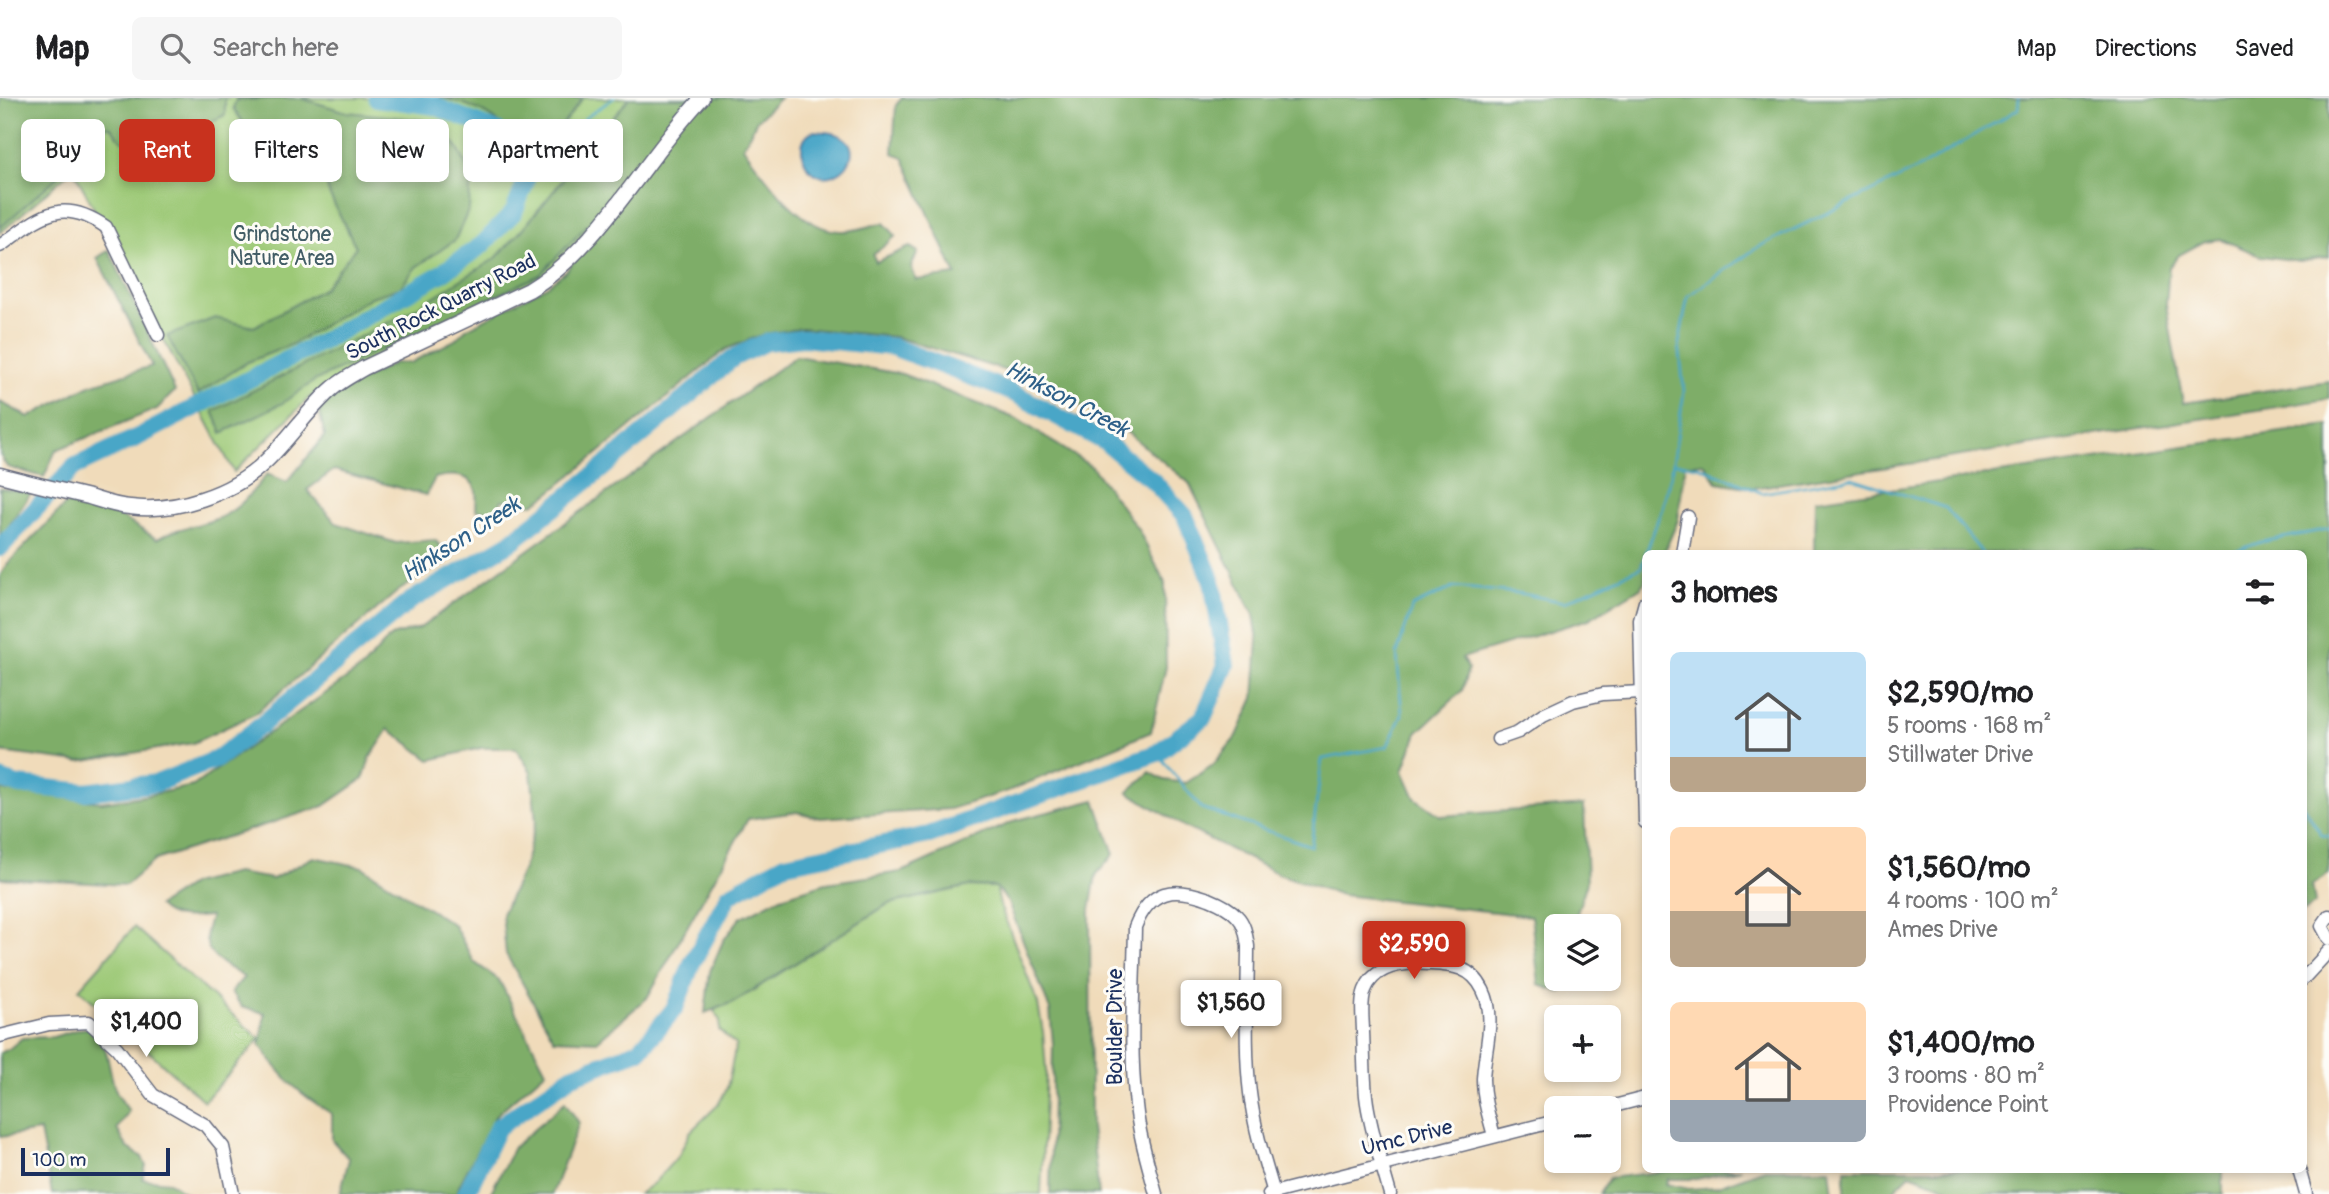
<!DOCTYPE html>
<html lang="en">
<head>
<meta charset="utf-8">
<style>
  :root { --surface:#fff; --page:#f6f6f6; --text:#202124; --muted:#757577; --line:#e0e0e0; --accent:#c8321e }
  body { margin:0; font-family:Pangolin,sans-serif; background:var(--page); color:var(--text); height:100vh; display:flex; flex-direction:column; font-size:26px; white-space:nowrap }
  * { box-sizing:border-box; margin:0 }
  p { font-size:23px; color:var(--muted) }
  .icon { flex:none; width:38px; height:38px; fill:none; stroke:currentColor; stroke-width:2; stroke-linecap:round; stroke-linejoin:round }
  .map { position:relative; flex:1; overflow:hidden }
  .details { position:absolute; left:1642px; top:452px; width:665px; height:623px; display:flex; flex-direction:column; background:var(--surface); border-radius:10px; box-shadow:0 4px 10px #0003 }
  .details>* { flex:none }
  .hud { position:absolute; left:21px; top:21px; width:665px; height:63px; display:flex; gap:14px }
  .tools { position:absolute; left:1544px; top:816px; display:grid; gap:14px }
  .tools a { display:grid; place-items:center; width:77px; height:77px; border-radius:10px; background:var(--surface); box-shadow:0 4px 10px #0003; font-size:35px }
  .scale { position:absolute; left:21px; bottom:18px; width:149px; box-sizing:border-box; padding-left:7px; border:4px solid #1b2f5e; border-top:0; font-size:19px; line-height:24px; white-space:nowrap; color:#1b2f5e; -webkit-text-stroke:5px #fdfcf7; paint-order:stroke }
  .price { position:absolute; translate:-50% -60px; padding:0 16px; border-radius:7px; background:#fff; color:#222; font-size:23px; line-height:46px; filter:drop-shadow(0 2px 4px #0008) }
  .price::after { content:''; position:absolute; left:50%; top:42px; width:21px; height:16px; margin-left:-10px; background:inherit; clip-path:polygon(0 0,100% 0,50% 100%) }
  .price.active { background:var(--accent); color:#fff }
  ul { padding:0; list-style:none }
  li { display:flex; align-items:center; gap:21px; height:175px; padding:0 28px }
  li span { display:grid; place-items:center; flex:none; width:196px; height:140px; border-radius:10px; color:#555 }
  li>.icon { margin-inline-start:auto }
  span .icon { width:84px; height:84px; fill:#fffc; stroke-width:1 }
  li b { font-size:30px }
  h2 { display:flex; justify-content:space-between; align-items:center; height:84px; padding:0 28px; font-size:30px }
  .chip { padding:0 24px; border-radius:10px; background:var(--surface); box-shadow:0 4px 10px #0003; font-size:24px; line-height:63px }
  .chip.active { background:var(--accent); color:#fff }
  header { display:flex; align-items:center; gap:42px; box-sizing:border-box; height:98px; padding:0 35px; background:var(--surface); border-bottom:2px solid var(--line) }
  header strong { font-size:33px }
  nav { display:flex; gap:38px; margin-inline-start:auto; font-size:24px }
  .search { width:490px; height:63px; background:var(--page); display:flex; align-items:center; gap:18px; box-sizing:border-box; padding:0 24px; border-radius:10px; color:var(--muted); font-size:26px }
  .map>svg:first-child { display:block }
</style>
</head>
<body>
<header>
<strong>Map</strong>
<div class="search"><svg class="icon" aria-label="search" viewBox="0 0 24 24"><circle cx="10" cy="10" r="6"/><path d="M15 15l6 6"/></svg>Search here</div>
<nav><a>Map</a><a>Directions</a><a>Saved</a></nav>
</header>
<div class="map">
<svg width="2329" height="1096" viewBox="0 0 2329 1096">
  <rect width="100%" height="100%" fill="#fdfcf7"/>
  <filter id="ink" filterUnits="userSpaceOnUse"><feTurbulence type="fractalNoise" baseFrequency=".0143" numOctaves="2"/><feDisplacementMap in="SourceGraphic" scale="14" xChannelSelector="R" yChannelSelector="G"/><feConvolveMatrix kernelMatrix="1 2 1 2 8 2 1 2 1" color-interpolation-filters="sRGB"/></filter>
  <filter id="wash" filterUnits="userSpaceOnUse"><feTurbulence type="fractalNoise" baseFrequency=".00686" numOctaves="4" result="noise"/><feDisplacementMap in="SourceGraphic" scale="28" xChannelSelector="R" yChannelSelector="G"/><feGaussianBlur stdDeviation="1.57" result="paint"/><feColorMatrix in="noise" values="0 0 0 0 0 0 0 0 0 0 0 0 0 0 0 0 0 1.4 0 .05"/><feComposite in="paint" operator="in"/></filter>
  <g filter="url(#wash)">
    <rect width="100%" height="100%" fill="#f0dbba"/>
    <!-- green -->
    <g fill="#9dc977" stroke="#5c7c6a" stroke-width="2">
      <path d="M0 0H703L540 186 310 299 234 374 73 71 0 135Z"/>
      <path d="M970 788 996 789 1000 807 1038 906 1043 934 1046 972 1041 1096H639L655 1084 679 1057 690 1034 718 1007 727 990 736 947 719 932 720 923 714 912 736 903 888 806Z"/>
      <path d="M134 829 260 941 204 1003 79 891Z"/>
    </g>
    <!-- forest -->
    <g fill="#7ead68" stroke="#4c6e63" stroke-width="2">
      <path d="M0 0H225V17C198 29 150 59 121 42 117 39 114 32 111 29L101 28 71 67 0 130Z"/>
      <path d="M300 0 347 14 424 22 456 47 471 76 469 111 455 142 416 169 400 190 371 199 293 246 248 264 198 296 167 238 215 220 254 229 323 191 356 149 330 98 321 68 323 45 302 28 270 34 244 26 233 10 236 2Z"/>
      <path d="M443 0H583L548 46 543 61 535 67 524 64C508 23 484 10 443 0Z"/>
      <path d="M629 0H780L757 22 743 49C765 79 800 132 840 133 854 134 870 127 884 125L896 138 873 157 876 164 910 149 918 154 911 169 916 182 956 177 903 59 893 55 896 7 902 0H2329V159L2300 163 2261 158 2221 141 2205 143 2179 157 2169 169 2166 207 2183 305 2329 283V301L1753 390 1717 384 1704 365 1685 367 1678 422 1664 455H1645V483L1640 490 1589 521 1462 560 1468 571 1462 593 1417 635 1403 673 1415 700 1441 718 1584 707 1587 784 1573 828H1556V880H1565L1562 895 1539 887 1531 818 1342 797 1281 777 1185 729 1128 694 1150 674 1164 682 1186 685 1213 667 1237 638 1254 600 1258 542 1254 517 1189 385 1118 327 1017 276 895 239 802 230 764 236 726 251 547 397 533 406 502 402 496 414 476 412C476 406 477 399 476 393 472 375 449 376 435 380L426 397 334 372 307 392 336 425 396 445 435 442 452 460 398 493 255 616 193 645 79 664 0 654V478L7 466 67 405 110 412 157 441C179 428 197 429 219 420 240 411 253 393 267 376L287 384 325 338 319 313 335 296 394 265H410L455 242 466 231 547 188 567 172 617 110 630 82 540 177 316 282 281 306 222 335 213 313 409 214 496 160 522 132Z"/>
      <path d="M109 152 175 293 157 311 56 352 44 379 7 369 0 357V304L29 319 90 287 152 268 97 160Z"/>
      <path d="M796 258 902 276 1017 321 1092 369 1138 431 1165 485 1166 569 1151 634 1008 693 950 711 820 720 797 714 748 721 647 900 597 943 554 941 506 856 502 816 524 769 536 723 531 674 516 650H481L430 662 389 631 370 660 363 681 324 708 155 762 126 787 0 780V692L101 704 144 698 193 688 363 569 391 538 420 530Z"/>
      <path d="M2329 327V776L2312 787 2315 805 2303 814V455H1814L1815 402Z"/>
      <path d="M0 390 31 395 0 441Z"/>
      <path d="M1095 702 1114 756 1096 777 1090 812 1091 1029 1099 1096H1050L1053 946 1050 912 1008 804 996 789 970 788 888 806 736 903 705 915 710 873 723 843 740 820 781 799 826 785 901 774 1017 722Z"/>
      <path d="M313 759 362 769 454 827 474 864 499 882 546 973 496 1017 459 1088 457 1096H340L349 1061 332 1042V1016C298 995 283 981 260 947L265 915 242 909 231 894 244 879C217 863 196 853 211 818 191 819 174 824 158 808L192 786 236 775 273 781Z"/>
      <path d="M89 930C113 947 106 972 117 995 120 1001 125 1007 129 1013L117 1031 127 1049 142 1059 146 1068 142 1081 169 1084 187 1096H52L40 1033 0 1039V955L9 951 22 940 53 939 79 931Z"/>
      <path d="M565 1004 579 1025 552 1096H490L514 1049Z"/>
      <path d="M1683 1071H1741L1696 1081H1668L1666 1086 1689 1091 1715 1089 1765 1071H1830L1833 1096H1599L1609 1080Z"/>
      <path d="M1845 1071H2223V1096H1963L1910 1076 1890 1096H1845Z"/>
    </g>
    <!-- water -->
    <path fill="#48a6c7" stroke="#326a92" stroke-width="2" d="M814 33C823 34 834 34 841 38 859 48 852 69 836 76 806 91 789 40 814 33Z"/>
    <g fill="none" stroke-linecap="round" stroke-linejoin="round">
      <!-- stream -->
      <g stroke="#48a6c7" stroke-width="2.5">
        <path d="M526 83 562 67 585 20 614 0"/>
        <path d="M1672 371 1684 294 1679 245 1688 198 1758 149 1925 67 2018 11 2019 0"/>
        <path d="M1646 455 1663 407 1674 365 1701 369 1762 395 1852 380 1946 410 1982 455"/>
        <path d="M2229 455 2261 444 2329 431"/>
        <path d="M1157 655 1201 710 1311 748 1322 661 1387 649 1402 617 1397 556 1412 509 1454 489 1518 495 1564 504 1641 469 1645 458"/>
        <path d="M2303 708 2322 737 2329 738"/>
      </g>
      <!-- river -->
      <g stroke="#48a6c7" stroke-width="18">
        <path d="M0 450 74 369 138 339 325 242 439 177 482 147 514 114 526 83 515 57 499 34 435 8 377 0"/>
        <path d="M0 681 18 687 86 694 157 685 217 661 261 627 410 503 510 445 598 374 733 260 766 244 803 240 893 249 1012 294 1105 344 1153 383 1185 418 1212 483 1226 567 1203 620 1157 655 929 737 785 766 729 797 692 865 675 910 640 952 572 978 498 1029 466 1096"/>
      </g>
    </g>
  </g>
  <g filter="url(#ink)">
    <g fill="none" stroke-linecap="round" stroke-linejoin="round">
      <defs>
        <g id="minor">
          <path d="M0 148C39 120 59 97 106 129L158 237"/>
          <path d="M1682 455 1688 419"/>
          <path d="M1645 504 1640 522 1645 724"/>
          <path d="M1498 641 1518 634 1543 617 1573 603 1603 596 1642 594"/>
          <path d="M2329 818 2322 828 2329 841"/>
          <path d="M2303 881 2329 853"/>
          <path d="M0 938 49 926 89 924 117 950 153 997 205 1027 223 1049 233 1096"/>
          <path d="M1606 1010 1645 1000"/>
          <path d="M2299 1071 2306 1096"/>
          <path d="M1156 1096C1148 1066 1139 1037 1136 1007 1129 949 1134 888 1135 829 1150 791 1173 788 1209 801 1219 805 1230 810 1237 818 1245 826 1246 837 1248 848 1248 896 1244 947 1250 995 1254 1029 1264 1062 1274 1095"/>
          <path d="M1269 1096 1556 1023"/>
          <path d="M1390 1096C1382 1067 1369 1027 1366 998 1364 977 1364 955 1363 934 1363 921 1360 905 1365 892 1375 866 1406 864 1430 866 1453 867 1472 869 1483 892 1497 919 1484 953 1483 981 1483 1001 1489 1019 1494 1038"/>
        </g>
        <path id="tertiary" d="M0 377C30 385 59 392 89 399 102 403 116 408 130 409 175 415 232 396 264 365 289 342 307 312 333 290 342 282 354 276 364 270L529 192C598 151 646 59 702 0"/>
      </defs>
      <!-- minor casing -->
      <use href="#minor" stroke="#666b7e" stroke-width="15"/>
      <!-- tertiary casing -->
      <use href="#tertiary" stroke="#666b7e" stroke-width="17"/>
      <!-- minor -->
      <use href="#minor" stroke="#fff" stroke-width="12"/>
      <!-- tertiary -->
      <use href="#tertiary" stroke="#fff" stroke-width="14"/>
    </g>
  </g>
  <g text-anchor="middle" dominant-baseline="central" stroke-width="6" stroke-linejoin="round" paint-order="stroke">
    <!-- park labels -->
    <g font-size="21" fill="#425d66" stroke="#fdfcf7">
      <text x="282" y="136">Grindstone<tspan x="282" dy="24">Nature Area</tspan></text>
    </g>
    <!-- street labels -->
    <g font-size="21" fill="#1b2f5e" stroke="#fdfcf7">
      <text transform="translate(441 209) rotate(-27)">South Rock Quarry Road</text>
      <text transform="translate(1115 929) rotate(-90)">Boulder Drive</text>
      <text transform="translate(1407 1040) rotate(-14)">Umc Drive</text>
    </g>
    <!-- water labels -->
    <g font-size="23" font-style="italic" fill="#2d5f88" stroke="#fdfcf7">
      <text transform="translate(1067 301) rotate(28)">Hinkson Creek</text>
      <text transform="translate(461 441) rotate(-33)">Hinkson Creek</text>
    </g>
  </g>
</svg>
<div class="tools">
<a><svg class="icon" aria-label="layers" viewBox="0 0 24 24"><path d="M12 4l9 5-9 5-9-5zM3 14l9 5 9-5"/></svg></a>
<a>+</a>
<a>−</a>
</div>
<div class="scale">100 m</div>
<b class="price active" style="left:1414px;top:883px">$2,590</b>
<b class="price" style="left:1231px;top:942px">$1,560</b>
<b class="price" style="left:146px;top:961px">$1,400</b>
<div class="hud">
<a class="chip">Buy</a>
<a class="chip active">Rent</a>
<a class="chip">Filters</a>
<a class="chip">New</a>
<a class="chip">Apartment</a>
</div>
<section class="details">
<h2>3 homes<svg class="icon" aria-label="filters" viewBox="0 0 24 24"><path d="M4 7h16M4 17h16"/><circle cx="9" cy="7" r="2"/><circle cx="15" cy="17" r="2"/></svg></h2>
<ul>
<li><span style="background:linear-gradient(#bfe0f5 75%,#b9a48a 0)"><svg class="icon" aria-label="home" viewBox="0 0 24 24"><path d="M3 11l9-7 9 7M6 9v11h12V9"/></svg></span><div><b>$2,590/mo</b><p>5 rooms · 168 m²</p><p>Stillwater Drive</p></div></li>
<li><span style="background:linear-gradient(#ffd9b3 60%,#b9a48a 0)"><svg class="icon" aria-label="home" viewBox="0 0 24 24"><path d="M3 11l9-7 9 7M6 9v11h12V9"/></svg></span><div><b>$1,560/mo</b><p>4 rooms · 100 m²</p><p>Ames Drive</p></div></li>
<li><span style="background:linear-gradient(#ffd9b3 70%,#9aa5b1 0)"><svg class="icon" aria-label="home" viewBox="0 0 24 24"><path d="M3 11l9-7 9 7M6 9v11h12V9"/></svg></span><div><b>$1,400/mo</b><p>3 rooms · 80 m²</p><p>Providence Point</p></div></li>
</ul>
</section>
</div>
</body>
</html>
